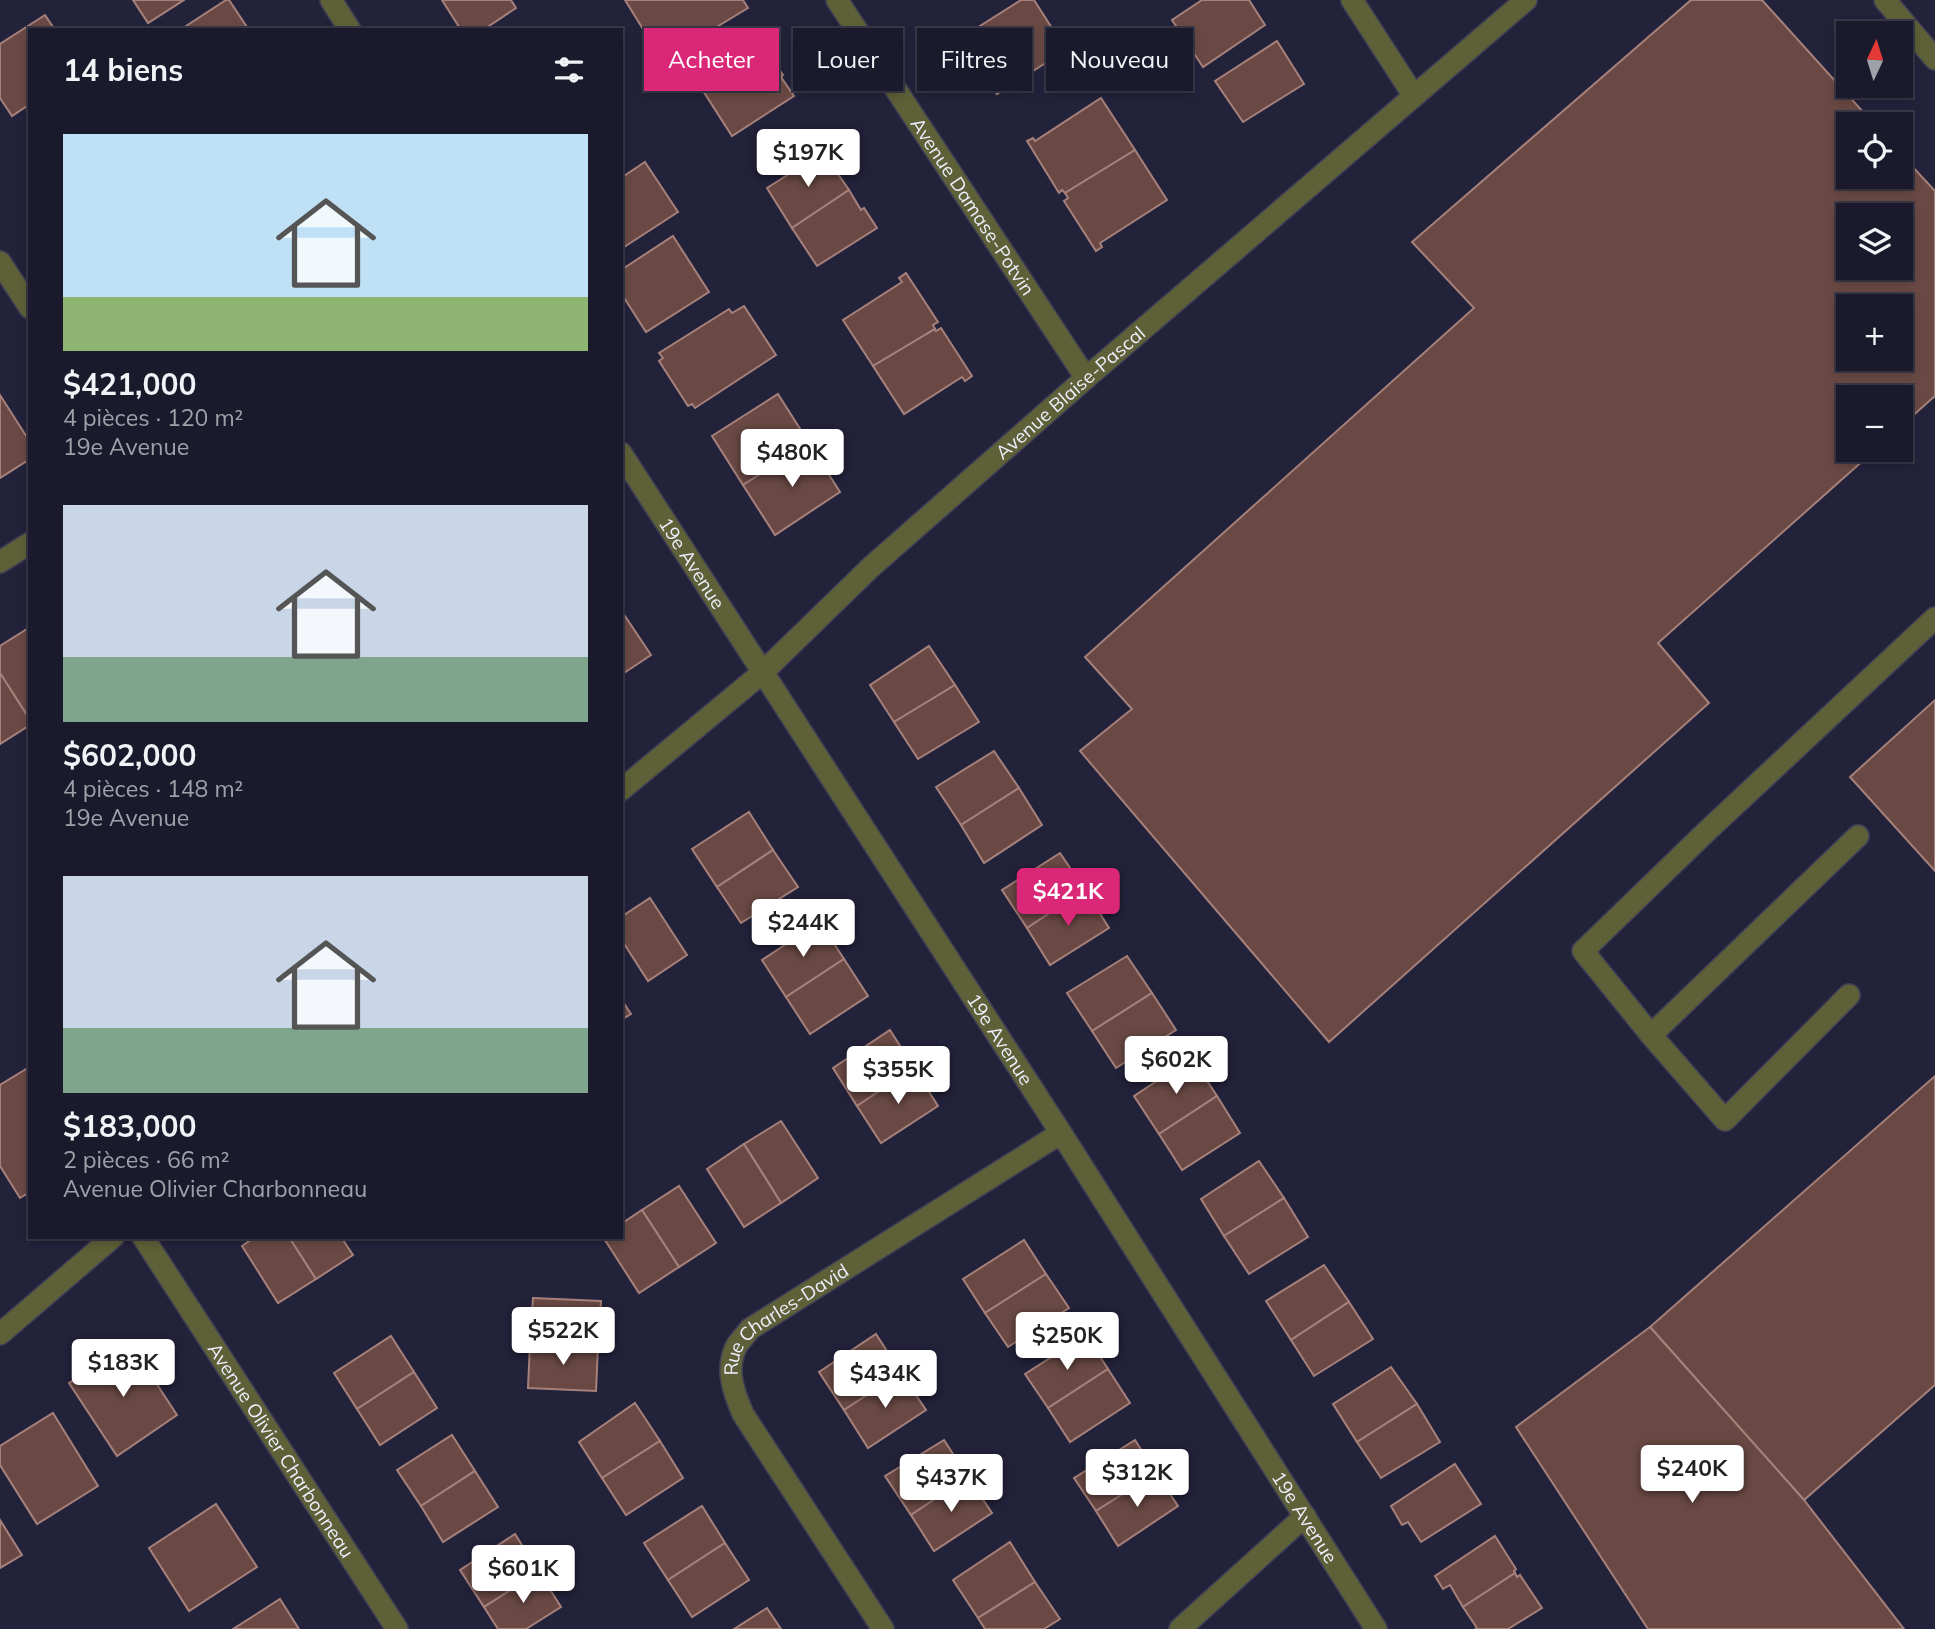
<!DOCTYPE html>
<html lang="fr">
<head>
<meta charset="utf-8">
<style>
  :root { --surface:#1a1a2c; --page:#232334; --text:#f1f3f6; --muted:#9fa1a9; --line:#383848; --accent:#db2777 }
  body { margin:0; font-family:Mulish,sans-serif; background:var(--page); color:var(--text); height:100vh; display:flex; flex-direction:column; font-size:26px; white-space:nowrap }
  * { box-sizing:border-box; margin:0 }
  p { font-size:23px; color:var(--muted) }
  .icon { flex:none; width:38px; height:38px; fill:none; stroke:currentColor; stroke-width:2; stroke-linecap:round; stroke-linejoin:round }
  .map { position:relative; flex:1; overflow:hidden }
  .details { position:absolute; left:28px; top:28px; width:595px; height:1211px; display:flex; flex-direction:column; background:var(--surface); border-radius:0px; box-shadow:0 4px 10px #0003,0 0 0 2px var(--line) }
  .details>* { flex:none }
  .banner { position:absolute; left:644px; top:28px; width:665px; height:63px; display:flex; gap:14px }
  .needle { width:46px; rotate:4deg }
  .tools { position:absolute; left:1836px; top:21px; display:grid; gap:14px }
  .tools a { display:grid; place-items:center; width:77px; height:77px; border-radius:0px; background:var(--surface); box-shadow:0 4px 10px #0003,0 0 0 2px var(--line); font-size:35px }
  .price { position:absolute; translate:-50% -60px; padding:0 16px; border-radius:7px; background:#fff; color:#222; font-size:23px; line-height:46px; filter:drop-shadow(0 2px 4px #0008) }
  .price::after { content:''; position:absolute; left:50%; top:42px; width:21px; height:16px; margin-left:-10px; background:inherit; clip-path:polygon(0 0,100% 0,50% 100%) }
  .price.current { background:var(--accent); color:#fff }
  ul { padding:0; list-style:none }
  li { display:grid; align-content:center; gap:14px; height:371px; padding:0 35px }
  li span { display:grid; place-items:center; height:217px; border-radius:0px; color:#555 }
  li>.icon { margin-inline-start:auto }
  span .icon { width:126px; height:126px; fill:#fffc; stroke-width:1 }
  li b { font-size:30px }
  h2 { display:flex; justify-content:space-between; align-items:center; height:84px; padding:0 35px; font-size:30px }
  .pill { padding:0 24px; border-radius:0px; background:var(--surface); box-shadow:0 4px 10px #0003,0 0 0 2px var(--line); font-size:24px; line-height:63px }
  .pill.current { background:var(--accent); color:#fff }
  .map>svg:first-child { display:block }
</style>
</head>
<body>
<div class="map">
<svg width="1935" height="1629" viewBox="0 0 1935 1629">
  <rect width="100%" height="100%" fill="#23223b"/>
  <!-- building -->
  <g fill="#6a4944" stroke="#a6817b" stroke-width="2" fill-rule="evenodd">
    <path d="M133 0H184L148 23Z"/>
    <path d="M226 0H229L249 30H180Z"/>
    <path d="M442 0H511L516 8 483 30H461Z"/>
    <path d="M625 0H743L748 8 662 60Z"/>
    <path d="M1021 0H1034L1066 50 997 94 961 38Z"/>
    <path d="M1202 0H1249L1265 25 1203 67 1172 20Z"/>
    <path d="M1691 0H1762L1874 124H1848V177H1900V153L1935 191V396L1900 427V397H1848V450H1875L1658 643 1709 703 1329 1042 1080 751 1132 709 1085 657 1474 308 1412 242ZM1848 215H1900V268H1848ZM1848 306H1900V359H1848Z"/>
    <path d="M45 15 55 30H30V104L12 116 0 98V44Z"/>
    <path d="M1277 41 1304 84 1243 122 1215 81Z"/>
    <path d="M759 43 783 75 781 77 794 96 732 136 698 83Z"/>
    <path d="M1101 98 1135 150 1065 193 1062 190 1059 193 1027 141 1033 138 1035 141Z"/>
    <path d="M827 150 839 169 836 171 849 190 792 228 767 188Z"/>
    <path d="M1135 150 1167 200 1100 243 1102 247 1096 251 1064 201 1068 198 1065 193Z"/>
    <path d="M645 162 678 212 621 249V178Z"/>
    <path d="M849 190 861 210 864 208 877 228 817 266 792 228Z"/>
    <path d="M673 236 709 292 646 332 621 293V270Z"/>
    <path d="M906 273 938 322 933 325 935 329 873 366 843 320 902 282 899 278Z"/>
    <path d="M744 306 776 355 695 408 692 404 688 406 659 361 663 358 659 353 729 309 732 313Z"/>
    <path d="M941 328 972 376 965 381 962 377 904 414 873 366 935 329 936 331Z"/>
    <path d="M778 394 809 443 743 485 712 436Z"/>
    <path d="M0 395 30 442V459L0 478Z"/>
    <path d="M809 443 840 492 775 535 743 485Z"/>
    <path d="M621 610 651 655 621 675Z"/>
    <path d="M30 627V720L0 673V646Z"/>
    <path d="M929 646 955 685 894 722 870 685Z"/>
    <path d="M0 673 30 720V725L0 744Z"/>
    <path d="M955 685 979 722 918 759 894 722Z"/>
    <path d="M1935 700V871L1850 777Z"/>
    <path d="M994 751 1019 788 961 825 936 787Z"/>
    <path d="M1019 788 1042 825 984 863 961 825Z"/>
    <path d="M749 812 773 850 717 887 692 849Z"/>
    <path d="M773 850 798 887 741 923 717 887Z"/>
    <path d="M1060 853 1085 890 1027 928 1002 890Z"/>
    <path d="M1085 890 1109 928 1050 965 1027 928Z"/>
    <path d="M650 898 687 955 648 981 621 939V917Z"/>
    <path d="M820 922 844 959 786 997 762 960Z"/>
    <path d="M1127 956 1152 993 1092 1031 1067 993Z"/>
    <path d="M844 959 868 996 810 1034 786 997Z"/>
    <path d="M1152 993 1176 1030 1116 1068 1092 1031Z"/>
    <path d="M621 999 631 1014 621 1020Z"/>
    <path d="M890 1030 914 1068 857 1106 833 1068Z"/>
    <path d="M1192 1058 1217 1096 1159 1134 1134 1096Z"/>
    <path d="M914 1068 938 1106 881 1143 857 1106Z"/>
    <path d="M26 1069 30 1074V1192L20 1198 0 1166V1085Z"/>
    <path d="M1935 1076V1385L1804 1500 1650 1327Z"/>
    <path d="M1217 1096 1240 1133 1182 1170 1159 1134Z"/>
    <path d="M781 1121 818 1178 781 1203 744 1144Z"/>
    <path d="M744 1144 781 1203 744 1227 707 1169Z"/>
    <path d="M1259 1161 1284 1198 1224 1236 1201 1199Z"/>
    <path d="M679 1186 716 1243 679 1267 642 1210Z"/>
    <path d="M1284 1198 1308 1237 1249 1274 1224 1236Z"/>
    <path d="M642 1210 679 1267 639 1293 603 1237H621V1224Z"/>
    <path d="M255 1237H289L316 1279 278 1303 242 1246Z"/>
    <path d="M289 1237H341L353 1255 316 1279Z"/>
    <path d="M1024 1240 1046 1274 985 1313 963 1279Z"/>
    <path d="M1324 1265 1349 1302 1291 1340 1266 1301Z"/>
    <path d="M1046 1274 1069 1308 1008 1347 985 1313Z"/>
    <path d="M533 1298 601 1301 598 1346 530 1343Z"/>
    <path d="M1349 1302 1373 1339 1314 1376 1291 1340Z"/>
    <path d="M1650 1327 1804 1500 1904 1629H1648L1516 1427Z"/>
    <path d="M876 1334 901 1373 844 1410 819 1372Z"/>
    <path d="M1086 1335 1108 1369 1048 1408 1025 1374Z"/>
    <path d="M391 1336 414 1372 357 1409 334 1373Z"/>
    <path d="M130 1343 177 1415 117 1456 69 1383Z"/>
    <path d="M530 1343 598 1346 596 1391 528 1388Z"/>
    <path d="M1391 1367 1417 1404 1357 1442 1333 1404Z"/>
    <path d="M1108 1369 1130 1403 1070 1442 1048 1408Z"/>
    <path d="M414 1372 437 1408 380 1445 357 1409Z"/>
    <path d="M901 1373 926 1410 868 1448 844 1410Z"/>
    <path d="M635 1403 660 1441 602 1478 579 1442Z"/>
    <path d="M1417 1404 1440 1442 1381 1478 1357 1442Z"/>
    <path d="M53 1413 98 1486 37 1524 0 1465V1446Z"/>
    <path d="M452 1435 475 1471 421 1506 397 1470Z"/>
    <path d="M944 1440 968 1477 911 1515 885 1476Z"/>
    <path d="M1135 1440 1156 1473 1096 1511 1074 1478Z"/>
    <path d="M660 1441 683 1478 626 1515 602 1478Z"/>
    <path d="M1455 1464 1481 1504 1421 1542 1408 1522 1402 1525 1391 1506Z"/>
    <path d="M475 1471 498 1507 443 1542 421 1506Z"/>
    <path d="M1156 1473 1178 1506 1118 1546 1096 1511Z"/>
    <path d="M968 1477 992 1513 934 1551 911 1515Z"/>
    <path d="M216 1504 257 1567 189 1611 149 1548Z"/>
    <path d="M702 1506 725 1543 668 1580 644 1543Z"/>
    <path d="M0 1520 22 1555 0 1568Z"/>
    <path d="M515 1534 539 1572 484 1607 460 1570Z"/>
    <path d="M1495 1536 1516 1569 1514 1571 1515 1573 1463 1607 1450 1585 1443 1589 1435 1576Z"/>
    <path d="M1010 1542 1035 1582 978 1618 953 1580Z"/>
    <path d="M725 1543 749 1580 692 1617 668 1580Z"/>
    <path d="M539 1572 561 1607 526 1629H498L484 1607Z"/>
    <path d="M1515 1573 1517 1577 1520 1575 1542 1608 1508 1629H1475L1477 1628 1463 1607Z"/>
    <path d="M1035 1582 1060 1619 1044 1629H985L978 1618Z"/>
    <path d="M280 1599 299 1629H233Z"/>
    <path d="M767 1608 781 1629H734Z"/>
  </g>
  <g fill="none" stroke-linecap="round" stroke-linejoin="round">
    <defs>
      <g id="lane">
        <path d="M1849 995 1725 1120 1651 1035 1583 951 1707 831 1935 618"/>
        <path d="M1651 1035 1858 836"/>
      </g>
      <g id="street">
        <path d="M331 0 350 30"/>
        <path id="s1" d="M837 0 1086 378"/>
        <path d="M1352 0 1414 96"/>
        <path d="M1885 0 1935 59"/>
        <path d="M0 262 30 308"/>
        <path id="s2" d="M621 453 1061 1133 1376 1629"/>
        <path d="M0 562 30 543"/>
        <path id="s3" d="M621 790 762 673 871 567 1086 378 1526 0"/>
        <path id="s4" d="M143 1237 397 1629"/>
        <path d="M0 1334 113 1237"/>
        <path id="s5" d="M883 1629 743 1414C734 1393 725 1370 736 1347 739 1341 746 1335 750 1329L1061 1133"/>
        <path d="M1180 1629 1305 1516"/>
      </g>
    </defs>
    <!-- lane casing -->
    <use href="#lane" stroke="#3f3f56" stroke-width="24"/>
    <!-- street casing -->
    <use href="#street" stroke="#3f3f56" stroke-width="24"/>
    <!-- lane -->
    <use href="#lane" stroke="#5e6038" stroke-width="21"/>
    <!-- street -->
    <use href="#street" stroke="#5e6038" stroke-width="21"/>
  </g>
  <g text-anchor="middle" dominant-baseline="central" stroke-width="7" stroke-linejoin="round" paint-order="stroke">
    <!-- street labels -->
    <g font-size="19" fill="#eeeffd" stroke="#0d0d18">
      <text stroke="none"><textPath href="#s1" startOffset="247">Avenue Damase-Potvin</textPath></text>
      <text stroke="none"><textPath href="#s3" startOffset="600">Avenue Blaise-Pascal</textPath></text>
      <text stroke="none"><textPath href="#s2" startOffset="131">19e Avenue</textPath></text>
      <text stroke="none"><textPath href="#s2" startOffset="698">19e Avenue</textPath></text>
      <text stroke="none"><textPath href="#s5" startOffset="380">Rue Charles-David</textPath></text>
      <text stroke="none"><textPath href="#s4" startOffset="254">Avenue Olivier Charbonneau</textPath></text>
      <text stroke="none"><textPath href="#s2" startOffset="1265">19e Avenue</textPath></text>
    </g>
  </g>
</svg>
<div class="tools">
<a><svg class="needle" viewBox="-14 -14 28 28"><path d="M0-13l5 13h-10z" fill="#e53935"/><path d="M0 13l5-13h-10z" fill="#9fa1a9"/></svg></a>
<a><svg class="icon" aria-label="locate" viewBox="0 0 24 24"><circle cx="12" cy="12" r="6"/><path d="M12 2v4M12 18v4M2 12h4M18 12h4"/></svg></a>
<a><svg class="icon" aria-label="layers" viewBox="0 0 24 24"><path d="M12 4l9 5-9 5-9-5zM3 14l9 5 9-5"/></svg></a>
<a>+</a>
<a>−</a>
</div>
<b class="price" style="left:808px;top:189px">$197K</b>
<b class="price" style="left:792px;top:489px">$480K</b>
<b class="price current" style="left:1068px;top:928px">$421K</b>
<b class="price" style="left:803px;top:959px">$244K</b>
<b class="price" style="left:1176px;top:1096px">$602K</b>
<b class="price" style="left:898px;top:1106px">$355K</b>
<b class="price" style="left:563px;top:1367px">$522K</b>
<b class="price" style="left:1067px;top:1372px">$250K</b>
<b class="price" style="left:123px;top:1399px">$183K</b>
<b class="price" style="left:885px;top:1410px">$434K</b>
<b class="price" style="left:1692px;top:1505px">$240K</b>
<b class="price" style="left:1137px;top:1509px">$312K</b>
<b class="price" style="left:951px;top:1514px">$437K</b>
<b class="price" style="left:523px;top:1605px">$601K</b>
<div class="banner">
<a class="pill current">Acheter</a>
<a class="pill">Louer</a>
<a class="pill">Filtres</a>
<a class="pill">Nouveau</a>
</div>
<section class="details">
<h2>14 biens<svg class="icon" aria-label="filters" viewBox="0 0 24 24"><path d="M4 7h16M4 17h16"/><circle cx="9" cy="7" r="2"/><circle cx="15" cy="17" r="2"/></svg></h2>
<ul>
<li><span style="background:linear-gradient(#bfe0f5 75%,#8fb573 0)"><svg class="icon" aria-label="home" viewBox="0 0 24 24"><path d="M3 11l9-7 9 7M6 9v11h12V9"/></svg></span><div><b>$421,000</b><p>4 pièces · 120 m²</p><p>19e Avenue</p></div></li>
<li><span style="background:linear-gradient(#c9d6e8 70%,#7fa58c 0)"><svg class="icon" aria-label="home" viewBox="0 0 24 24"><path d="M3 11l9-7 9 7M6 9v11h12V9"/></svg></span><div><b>$602,000</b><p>4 pièces · 148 m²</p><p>19e Avenue</p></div></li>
<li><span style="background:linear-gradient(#c9d6e8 70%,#7fa58c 0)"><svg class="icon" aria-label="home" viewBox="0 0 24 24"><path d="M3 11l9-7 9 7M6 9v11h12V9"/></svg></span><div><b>$183,000</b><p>2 pièces · 66 m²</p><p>Avenue Olivier Charbonneau</p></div></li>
</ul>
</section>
</div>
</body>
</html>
